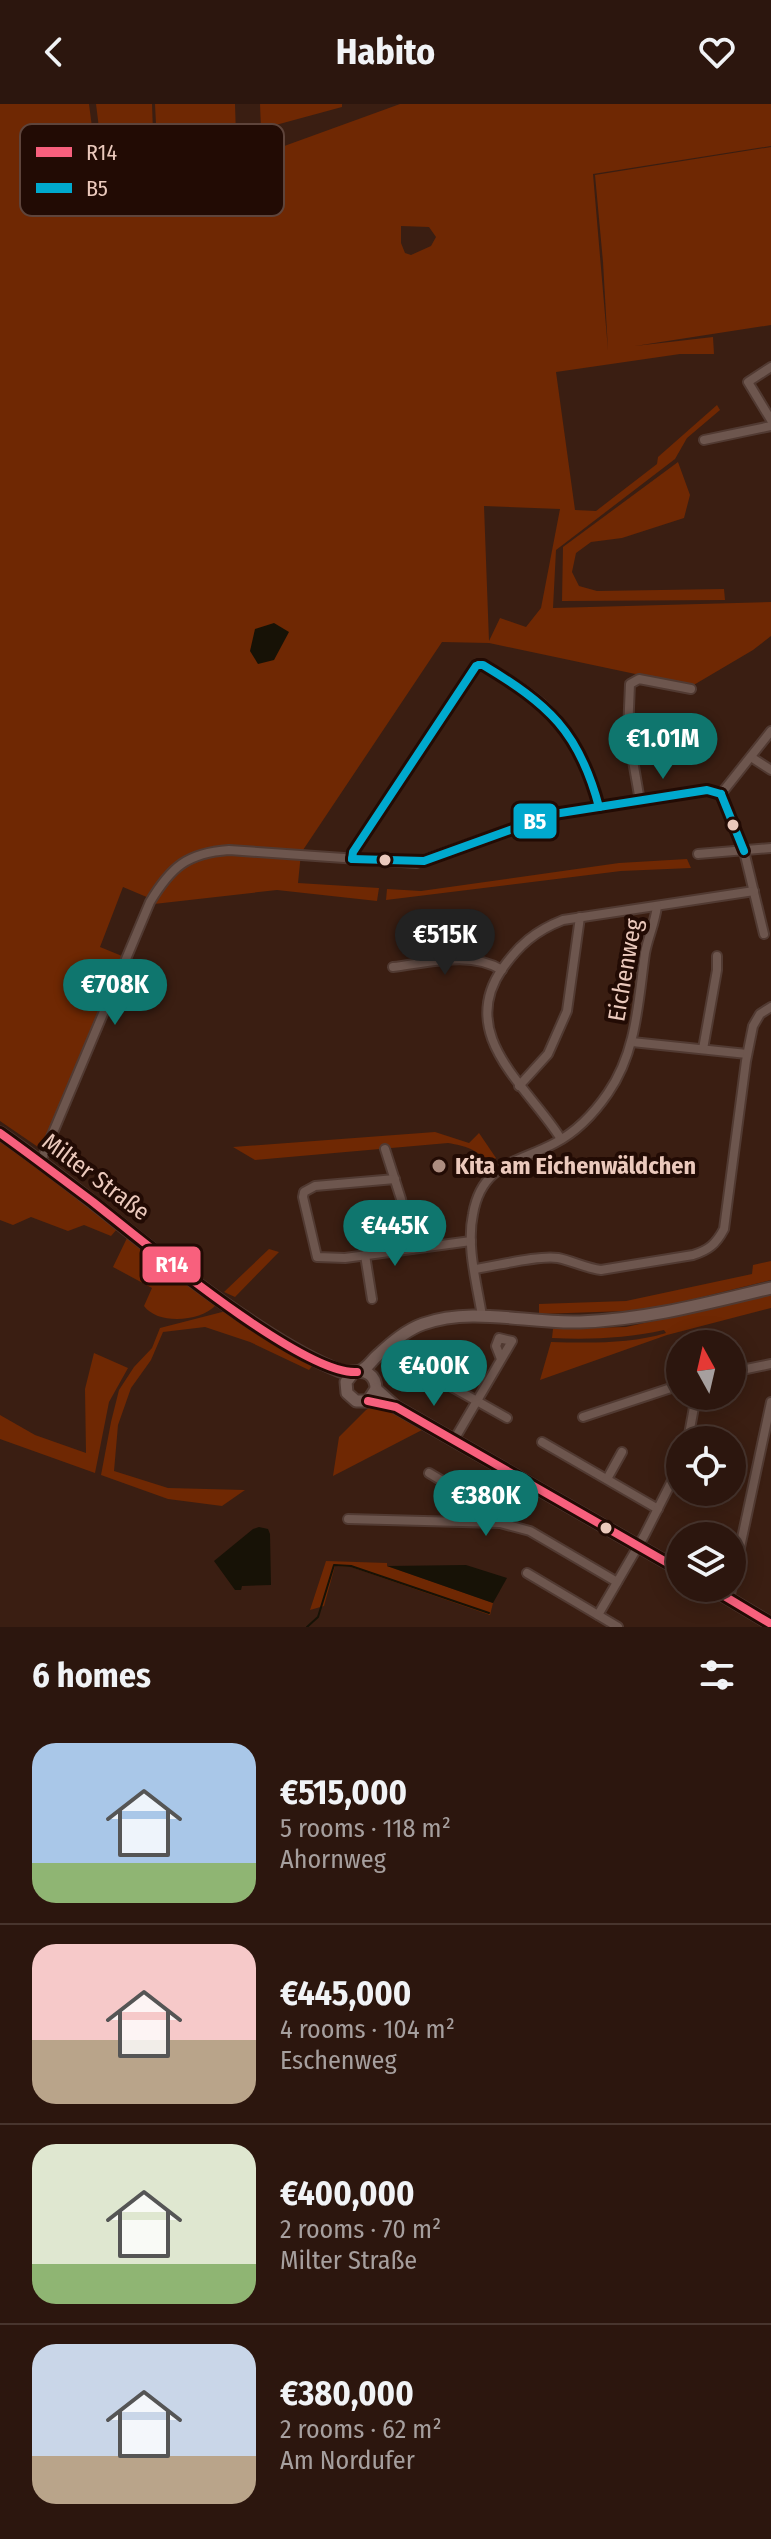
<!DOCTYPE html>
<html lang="en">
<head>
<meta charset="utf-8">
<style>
  :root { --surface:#2c160e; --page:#38231c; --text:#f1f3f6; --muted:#a69f9e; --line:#48352e; --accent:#0f766e }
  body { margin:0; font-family:"Fira Sans Condensed",sans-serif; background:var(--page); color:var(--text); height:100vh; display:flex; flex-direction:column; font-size:30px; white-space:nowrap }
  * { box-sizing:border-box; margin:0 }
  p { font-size:26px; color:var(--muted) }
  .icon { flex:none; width:44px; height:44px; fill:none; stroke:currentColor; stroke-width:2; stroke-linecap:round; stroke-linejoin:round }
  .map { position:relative; height:1523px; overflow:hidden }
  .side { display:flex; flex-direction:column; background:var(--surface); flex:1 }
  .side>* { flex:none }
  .needle { width:52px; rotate:352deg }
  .buttons { position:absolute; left:666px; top:1226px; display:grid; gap:16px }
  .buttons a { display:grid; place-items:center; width:80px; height:80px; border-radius:50%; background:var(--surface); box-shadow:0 4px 20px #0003,0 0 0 2px var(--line); font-size:40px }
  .price { position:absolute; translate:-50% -68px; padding:0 18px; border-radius:28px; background:var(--accent); color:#fff; font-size:26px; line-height:52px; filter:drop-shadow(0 2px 4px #0008) }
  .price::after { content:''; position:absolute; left:50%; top:48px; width:24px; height:18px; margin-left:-12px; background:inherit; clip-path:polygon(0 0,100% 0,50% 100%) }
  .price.active { background:#222; color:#fff }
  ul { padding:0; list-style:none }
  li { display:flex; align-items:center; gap:24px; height:200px; padding:0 32px }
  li+li { border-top:2px solid var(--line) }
  li span { display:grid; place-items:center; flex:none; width:224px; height:160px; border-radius:24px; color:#555 }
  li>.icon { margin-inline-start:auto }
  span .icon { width:96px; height:96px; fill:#fffc; stroke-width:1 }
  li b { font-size:34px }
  h2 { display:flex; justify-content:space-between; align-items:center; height:96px; padding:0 32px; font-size:34px }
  header { display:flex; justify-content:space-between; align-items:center; height:104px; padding:0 32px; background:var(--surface); font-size:36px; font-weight:700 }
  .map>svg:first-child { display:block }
</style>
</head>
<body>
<header><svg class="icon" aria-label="back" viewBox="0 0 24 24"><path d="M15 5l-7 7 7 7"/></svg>Habito<svg class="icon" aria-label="heart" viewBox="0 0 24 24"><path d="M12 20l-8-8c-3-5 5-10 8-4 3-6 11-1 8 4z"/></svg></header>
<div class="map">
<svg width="771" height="1523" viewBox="0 0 771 1523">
  <rect width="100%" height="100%" fill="#3a1e12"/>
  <!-- green -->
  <g fill="#6f2803" fill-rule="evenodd">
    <path d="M0 0H89L101 93 158 61 155 0H235L236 32 246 56 400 0H771V42L593 70 608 246 603 158 595 71 771 43V221L635 242 713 233 714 250H680L556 268 575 406 596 407 657 360 658 353 717 301 720 306 687 334 675 355 556 446 553 504 771 498V532L753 546 692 582 489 539 442 538 301 749 298 779 379 784 377 797 277 786 154 800 149 794 123 783 100 843 122 852 45 1038 38 1043 0 1017ZM401 122 429 123 436 133 431 142 411 151 405 149 401 139ZM484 402 560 405 541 504 526 523 500 514 489 537Z"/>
    <path d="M96 0H152L154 56 104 64Z"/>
    <path d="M260 0H342V3L261 25Z"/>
    <path d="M678 358 690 391 684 414 622 434 591 438 576 449 572 468 579 482 597 487 724 485 725 496 562 497 563 443Z"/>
    <path d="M687 755 691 764 621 767 386 796 387 785 421 787 619 759Z"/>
    <path d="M435 1028 469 1039 479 1029 496 1054 489 1060C477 1045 466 1042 448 1039L255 1056 233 1043Z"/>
    <path d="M0 1036 118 1124 111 1132 84 1121 68 1127 31 1113 13 1121 0 1116Z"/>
    <path d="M127 1134 215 1199 216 1201C200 1218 158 1221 144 1202L152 1184 113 1163Z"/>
    <path d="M269 1145 279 1148 235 1193 224 1188Z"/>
    <path d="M771 1157V1176L670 1201 626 1207 539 1210V1200L626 1197 752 1170 753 1161Z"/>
    <path d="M771 1191V1204L667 1231 540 1276 551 1238C589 1239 630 1240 666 1229L664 1226C627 1234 590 1236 552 1234L553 1225 626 1223Z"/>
    <path d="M226 1207 313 1261 309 1266 250 1238 205 1223 163 1228 151 1256 131 1284 118 1321 114 1367 168 1384 245 1386 222 1402 168 1395 101 1371 111 1318 119 1286 134 1263 152 1244 160 1224Z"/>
    <path d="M94 1249 128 1264 109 1298 95 1369 0 1335V1311L35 1331 86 1349 85 1285Z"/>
    <path d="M376 1300 416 1320 422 1326 333 1372 339 1333 366 1306Z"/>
    <path d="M326 1457 387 1459V1462L493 1499 490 1511 351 1463 335 1462 324 1502 310 1506Z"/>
  </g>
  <!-- water -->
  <g fill="#171206">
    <path d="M274 519 289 528 274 556 258 560 250 547 255 525Z"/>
    <path d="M259 1423 268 1425 270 1430 271 1481 242 1482 241 1486H235L214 1457 253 1425Z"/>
    <path d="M466 1461 507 1474 493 1499 387 1462Z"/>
  </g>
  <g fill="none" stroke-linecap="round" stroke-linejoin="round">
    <!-- stream -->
    <path stroke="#171206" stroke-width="2" d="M307 1523 318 1513 334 1461 351 1462 489 1509"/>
    <defs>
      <g id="street">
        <path d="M771 263 748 278 771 316"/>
        <path d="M704 336 771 322"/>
        <path d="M751 653 771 666"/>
        <path d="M721 690 744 747 764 830"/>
        <path d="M721 690 771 627"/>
        <path d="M640 697 628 628 630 580 639 575 691 585"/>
        <path d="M698 750 771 744"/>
        <path d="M352 755 353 748 476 562 483 561C504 574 527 586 546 604 572 628 591 669 599 703"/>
        <path d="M393 863C428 859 470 846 502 866"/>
        <path d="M632 938 747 950"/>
        <path d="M703 945 717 866V852"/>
        <path d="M519 982 548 950 567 907 580 813"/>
        <path d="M561 1035C529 983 456 932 502 865 519 841 535 827 563 816L754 787"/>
        <path d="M385 1045 401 1095 412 1145"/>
        <path d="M41 1057 150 798C171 763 187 749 229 746L416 759 554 710 707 686 721 690"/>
        <path d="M395 1075 315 1082 304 1088 303 1093 317 1153 345 1154 471 1137"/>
        <path d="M365 1151 372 1195"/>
        <path d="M475 1165C497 1162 538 1151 558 1154 573 1157 585 1164 601 1166L693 1151C709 1146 716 1140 724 1125L746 957 753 922 760 910 771 903"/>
        <path d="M482 1212C477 1180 466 1142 473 1110 482 1059 518 1059 555 1039 576 1028 595 1008 608 989 637 947 638 898 645 849 648 833 655 819 657 802"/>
        <path d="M732 1268 771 1260"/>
        <path d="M427 1269 507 1314"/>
        <path d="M583 1313 680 1281"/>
        <path d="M454 1336 512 1237 499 1234 496 1242 501 1255"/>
        <path d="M688 1336 696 1292"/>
        <path d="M542 1338 658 1405"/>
        <path d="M429 1369 471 1394V1417"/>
        <path d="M607 1375 622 1348"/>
        <path d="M348 1415 500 1419 530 1427 617 1478"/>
        <path d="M527 1469 618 1523"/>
        <path d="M729 1495 771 1298"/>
        <path d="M598 1511 644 1432 680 1361"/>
      </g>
      <g id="secondary">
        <path d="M0 1029C89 1090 169 1165 259 1223 285 1240 312 1256 340 1267 350 1271 361 1264 369 1270 375 1274 376 1279 376 1285L368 1297H356L347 1289 346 1278 353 1269"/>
        <path d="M360 1267C369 1263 371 1257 378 1251 391 1239 406 1226 423 1220 473 1202 528 1220 580 1218 645 1216 708 1199 771 1184"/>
        <path d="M376 1285 396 1303 680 1466"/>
        <path d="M711 1484 771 1520"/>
      </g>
    </defs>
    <!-- street casing -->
    <use href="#street" stroke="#513a32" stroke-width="12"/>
    <!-- secondary casing -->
    <use href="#secondary" stroke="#513a32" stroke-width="15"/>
    <!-- street -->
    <use href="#street" stroke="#6d564e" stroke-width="8"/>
    <!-- secondary -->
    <use href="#secondary" stroke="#735c55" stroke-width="11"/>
    <defs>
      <g id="bus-1">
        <path d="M0 1029C31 1051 62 1075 93 1098 140 1135 303 1272 357 1268"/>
        <path d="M368 1297 396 1303 680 1466"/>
        <path d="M711 1484 771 1520"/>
      </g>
      <g id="bus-2">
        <path d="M479 561H483C548 600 579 627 599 703"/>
        <path d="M721 690 744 747"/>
        <path d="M352 755 424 757 554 710 707 686 721 690"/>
        <path d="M352 755 353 748 476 562 479 561"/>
      </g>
    </defs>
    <!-- bus-1 casing -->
    <use href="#bus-1" stroke="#220b04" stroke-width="14"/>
    <!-- bus-2 casing -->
    <use href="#bus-2" stroke="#220b04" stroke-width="14"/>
    <!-- bus-1 -->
    <use href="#bus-1" stroke="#f8607d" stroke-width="8"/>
    <!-- bus-2 -->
    <use href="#bus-2" stroke="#00a9ce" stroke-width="8"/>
  </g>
  <!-- markers -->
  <g fill="#ebc9bc" stroke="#220b04" stroke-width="3">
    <circle cx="733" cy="721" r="7"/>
    <circle cx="385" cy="756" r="7"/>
    <circle cx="606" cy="1424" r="7"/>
  </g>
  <circle fill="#ad8d80" stroke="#220b04" stroke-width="3" cx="439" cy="1062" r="8"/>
  <g text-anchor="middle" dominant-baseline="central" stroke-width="8" stroke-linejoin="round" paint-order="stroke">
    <!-- street labels -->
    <g font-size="24" fill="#ebc9bc" stroke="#220b04">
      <text transform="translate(625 866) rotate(-80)">Eichenweg</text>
      <text transform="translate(96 1073) rotate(37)">Milter Straße</text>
    </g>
    <!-- poi labels -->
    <g font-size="24" font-weight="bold" fill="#ebc9bc" stroke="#220b04" text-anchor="start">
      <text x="455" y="1062">Kita am Eichenwäldchen</text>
    </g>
  </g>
  <!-- legend -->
  <rect x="20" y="20" width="264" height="92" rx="12" fill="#220b04" stroke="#5e443b" stroke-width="2"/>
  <rect x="36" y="43" width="36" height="10" fill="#f8607d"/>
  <rect x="36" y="79" width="36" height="10" fill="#00a9ce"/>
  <g font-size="22" fill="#ebc9bc">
    <text x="86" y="56">R14</text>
    <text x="86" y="92">B5</text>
  </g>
  <g stroke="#220b04" stroke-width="3">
    <rect x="512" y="698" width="46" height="38" rx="8" fill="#00a9ce"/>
    <rect x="141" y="1141" width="61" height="39" rx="8" fill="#f8607d"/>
  </g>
  <g font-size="22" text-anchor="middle" font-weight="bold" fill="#fff">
    <text x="535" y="725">B5</text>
    <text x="172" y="1168">R14</text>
  </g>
</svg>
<div class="buttons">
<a><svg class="needle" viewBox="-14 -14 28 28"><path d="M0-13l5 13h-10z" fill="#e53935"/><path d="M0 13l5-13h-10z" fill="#a69f9e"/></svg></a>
<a><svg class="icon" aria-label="locate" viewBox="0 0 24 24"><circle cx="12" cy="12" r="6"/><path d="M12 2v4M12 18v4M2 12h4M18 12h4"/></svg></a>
<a><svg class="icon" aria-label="layers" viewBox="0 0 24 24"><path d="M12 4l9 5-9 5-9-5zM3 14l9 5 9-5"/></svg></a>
</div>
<b class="price" style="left:663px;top:677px">€1.01M</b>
<b class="price active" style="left:445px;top:873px">€515K</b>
<b class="price" style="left:115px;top:923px">€708K</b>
<b class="price" style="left:395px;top:1164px">€445K</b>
<b class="price" style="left:434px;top:1304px">€400K</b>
<b class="price" style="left:486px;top:1434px">€380K</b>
</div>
<section class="side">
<h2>6 homes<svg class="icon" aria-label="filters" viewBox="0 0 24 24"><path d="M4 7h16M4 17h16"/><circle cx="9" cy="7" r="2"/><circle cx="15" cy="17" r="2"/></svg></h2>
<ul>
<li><span style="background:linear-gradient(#a9c7e8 75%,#8fb573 0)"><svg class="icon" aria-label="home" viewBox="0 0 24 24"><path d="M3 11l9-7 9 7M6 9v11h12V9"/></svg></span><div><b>€515,000</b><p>5 rooms · 118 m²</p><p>Ahornweg</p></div></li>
<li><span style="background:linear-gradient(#f6c9c9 60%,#b9a48a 0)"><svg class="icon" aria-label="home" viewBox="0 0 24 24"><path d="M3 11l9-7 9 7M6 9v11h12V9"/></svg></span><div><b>€445,000</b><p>4 rooms · 104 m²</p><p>Eschenweg</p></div></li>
<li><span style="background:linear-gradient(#dfe7d0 75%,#8fb573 0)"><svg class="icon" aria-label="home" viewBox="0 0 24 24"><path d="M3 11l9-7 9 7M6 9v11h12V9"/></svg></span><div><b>€400,000</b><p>2 rooms · 70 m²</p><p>Milter Straße</p></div></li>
<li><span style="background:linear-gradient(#c9d6e8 70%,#b9a48a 0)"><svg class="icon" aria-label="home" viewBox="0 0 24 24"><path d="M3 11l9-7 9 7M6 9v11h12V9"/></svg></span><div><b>€380,000</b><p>2 rooms · 62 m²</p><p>Am Nordufer</p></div></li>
</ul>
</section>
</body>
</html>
